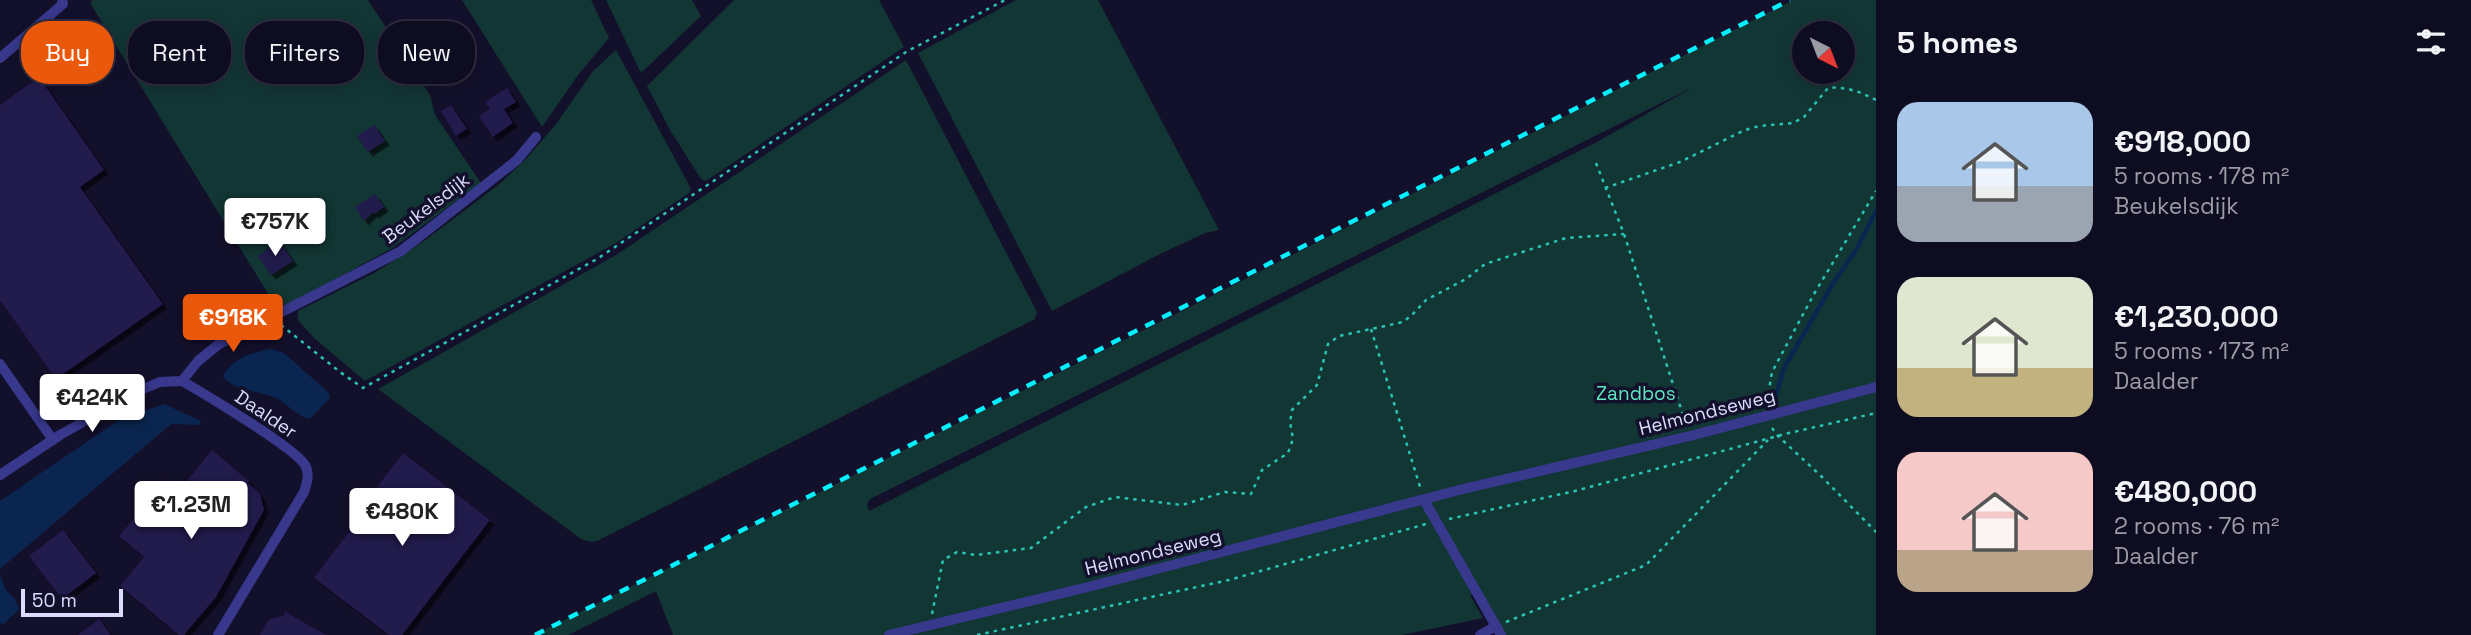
<!DOCTYPE html>
<html lang="en">
<head>
<meta charset="utf-8">
<style>
  :root { --surface:#0e0c21; --page:#1c1a2e; --text:#f1f3f6; --muted:#9b9ba5; --line:#2e2c3f; --accent:#ea580c }
  body { margin:0; font-family:"Space Grotesk",sans-serif; background:var(--page); color:var(--text); height:100vh; display:flex; flex-direction:column; font-size:26px; white-space:nowrap }
  * { box-sizing:border-box; margin:0 }
  p { font-size:23px; color:var(--muted) }
  .icon { flex:none; width:38px; height:38px; fill:none; stroke:currentColor; stroke-width:2; stroke-linecap:round; stroke-linejoin:round }
  .map { position:relative; flex:1; overflow:hidden }
  .sheet { display:flex; flex-direction:column; background:var(--surface); width:595px }
  .sheet>* { flex:none }
  .banner { position:absolute; left:21px; top:21px; width:665px; height:63px; display:flex; gap:14px }
  .needle { width:46px; rotate:138deg }
  .buttons { position:absolute; left:1792px; top:21px; display:grid; gap:14px }
  .buttons a { display:grid; place-items:center; width:63px; height:63px; border-radius:50%; background:var(--surface); box-shadow:0 4px 18px #0003,0 0 0 2px var(--line); font-size:35px }
  .scale { position:absolute; left:21px; bottom:18px; width:102px; box-sizing:border-box; padding-left:7px; border:4px solid #dddaff; border-top:0; font-size:19px; line-height:24px; white-space:nowrap; color:#dddaff; -webkit-text-stroke:5px #13102c; paint-order:stroke }
  .price { position:absolute; translate:-50% -60px; padding:0 16px; border-radius:7px; background:#fff; color:#222; font-size:23px; line-height:46px; filter:drop-shadow(0 2px 4px #0008) }
  .price::after { content:''; position:absolute; left:50%; top:42px; width:21px; height:16px; margin-left:-10px; background:inherit; clip-path:polygon(0 0,100% 0,50% 100%) }
  .price.on { background:var(--accent); color:#fff }
  ul { padding:0; list-style:none }
  li { display:flex; align-items:center; gap:21px; height:175px; padding:0 21px }
  li span { display:grid; place-items:center; flex:none; width:196px; height:140px; border-radius:21px; color:#555 }
  li>.icon { margin-inline-start:auto }
  span .icon { width:84px; height:84px; fill:#fffc; stroke-width:1 }
  li b { font-size:30px }
  h2 { display:flex; justify-content:space-between; align-items:center; height:84px; padding:0 21px; font-size:30px }
  .chip { padding:0 24px; border-radius:28px; background:var(--surface); box-shadow:0 4px 18px #0003,0 0 0 2px var(--line); font-size:24px; line-height:63px }
  .chip.on { background:var(--accent); color:#fff }
  main { display:flex; flex:1; min-height:0 }
  .map>svg:first-child { display:block }
</style>
</head>
<body>
<main>
<div class="map">
<svg width="1876" height="635" viewBox="0 0 1876 635">
  <defs>
    <filter id="shadow"><feDropShadow dx="4.5" dy="4.5" stdDeviation="0" flood-color="#0009"/></filter>
  </defs>
  <rect width="100%" height="100%" fill="#13102c"/>
  <!-- green -->
  <g fill="#123634" fill-rule="evenodd">
    <path d="M93 0H368L430 95 435 115 481 183 391 249 278 310 90 3Z"/>
    <path d="M462 0H591L609 38 578 75 542 127Z"/>
    <path d="M606 0H692L701 16 641 73Z"/>
    <path d="M734 0H879L904 47 706 181 701 179 670 130 647 86Z"/>
    <path d="M1016 0H1098L1219 230 1205 233 1158 255 1052 311 918 53Z"/>
    <path d="M1793 0H1876V635H1506L1481 592 1470 595 1483 618 1402 635H673L656 591 568 635H534L1198 303ZM1804 33H1843V72H1804ZM1695 86 1597 142 869 511 867 504 870 499Z"/>
    <path d="M616 50 688 183 691 190 689 193 616 243 365 381 314 338 298 320V311L376 272 424 241 497 186 526 159 557 123 593 71Z"/>
    <path d="M906 60 1037 312 1035 319 597 541 591 542 581 539 378 389 616 255Z"/>
  </g>
  <!-- water -->
  <g fill="#0a2650">
    <path d="M271 349 284 353 328 392 330 398 310 419C296 416 288 404 276 398 258 390 236 392 223 377 230 359 253 352 271 349Z"/>
    <path d="M164 404 201 421 200 425 171 424 0 569V501L119 420Z"/>
    <path d="M0 573 5 589 15 599 19 609 4 624 0 623Z"/>
  </g>
  <g fill="none" stroke-linecap="round" stroke-linejoin="round">
    <!-- stream -->
    <path stroke="#0a2650" stroke-width="4.5" d="M1774 402 1784 368 1834 282 1856 250 1876 211"/>
  </g>
  <!-- building -->
  <g fill="#231a4e" filter="url(#shadow)">
    <path d="M39 77 104 170 80 187 163 304 56 379 0 300V105Z"/>
    <path d="M507 88 516 102 504 109 513 123 493 137 479 116 490 109 485 102Z"/>
    <path d="M451 105 467 129 456 136 441 111Z"/>
    <path d="M374 125 385 141 368 152 357 136Z"/>
    <path d="M375 194 384 207 374 214 373 212 364 221 355 207Z"/>
    <path d="M279 241 293 261 271 275 258 256Z"/>
    <path d="M212 450 249 481 248 483 260 494 264 510 216 597 184 635H179L120 586 144 557 119 536 167 479 180 489Z"/>
    <path d="M403 453 490 520 402 635H389L314 578 381 490 377 487Z"/>
    <path d="M63 530 96 573 62 599 29 556Z"/>
    <path d="M285 611 294 617 326 635H260L269 619 283 616Z"/>
    <path d="M99 619 111 635H78Z"/>
  </g>
  <g fill="none" stroke-linecap="round" stroke-linejoin="round">
    <!-- path -->
    <g stroke="#29c4b5" stroke-width="2.5" stroke-dasharray="3.5 5" stroke-linecap="butt">
      <path d="M1596 163 1624 234 1686 424"/>
      <path d="M1605 188 1680 162 1745 130 1759 126 1793 123 1804 117 1828 88C1845 86 1861 92 1876 100"/>
      <path d="M281 325 340 372 363 388 597 259 906 52 1005 0"/>
      <path d="M1371 329 1421 490"/>
      <path d="M1767 402 1772 372 1814 294 1876 191"/>
      <path d="M1772 428 1778 436 1821 476 1876 532"/>
      <path d="M1449 519 1575 491 1785 434 1876 413"/>
      <path d="M932 614 943 560 957 552 976 555 1031 548 1086 507 1115 497 1182 505 1225 492 1251 494 1262 470 1288 453 1293 439 1290 422 1292 410 1317 385 1328 344 1339 336 1403 322 1412 315 1426 300 1466 279 1485 264 1566 238 1624 234"/>
      <path d="M1506 622 1646 565 1768 440"/>
      <path d="M977 635 1229 580 1426 524"/>
    </g>
    <!-- street -->
    <g stroke="#38388d" stroke-width="10">
      <path d="M0 58 63 4 62 0"/>
      <path d="M0 364 53 440"/>
      <path d="M182 381C203 393 295 448 305 465 310 474 307 483 304 492L218 635"/>
      <path d="M0 475 60 435 136 392 160 382 182 381 198 361 219 344 401 251 517 160 536 137"/>
      <path d="M1424 500 1501 635"/>
      <path d="M889 635 1092 586 1463 489 1690 436 1876 387"/>
      <path d="M1480 635 1496 626"/>
    </g>
    <!-- rail -->
    <path stroke="#06efff" stroke-width="4.5" stroke-dasharray="10 9" stroke-linecap="butt" d="M535 635 1790 0"/>
  </g>
  <g text-anchor="middle" dominant-baseline="central" stroke-width="7" stroke-linejoin="round" paint-order="stroke">
    <!-- street labels -->
    <g font-size="19" fill="#dddaff" stroke="#13102c">
      <text transform="translate(426 208) rotate(-37)">Beukelsdijk</text>
      <text transform="translate(1707 412) rotate(-14)">Helmondseweg</text>
      <text transform="translate(266 414) rotate(34)">Daalder</text>
      <text transform="translate(1153 552) rotate(-14)">Helmondseweg</text>
    </g>
    <!-- park labels -->
    <g font-size="19" fill="#5ee7c0" stroke="#13102c">
      <text x="1636" y="393">Zandbos</text>
    </g>
  </g>
</svg>
<div class="buttons">
<a><svg class="needle" viewBox="-14 -14 28 28"><path d="M0-13l5 13h-10z" fill="#e53935"/><path d="M0 13l5-13h-10z" fill="#9b9ba5"/></svg></a>
</div>
<div class="scale">50 m</div>
<b class="price" style="left:275px;top:258px">€757K</b>
<b class="price on" style="left:233px;top:354px">€918K</b>
<b class="price" style="left:92px;top:434px">€424K</b>
<b class="price" style="left:191px;top:541px">€1.23M</b>
<b class="price" style="left:402px;top:548px">€480K</b>
<div class="banner">
<a class="chip on">Buy</a>
<a class="chip">Rent</a>
<a class="chip">Filters</a>
<a class="chip">New</a>
</div>
</div>
<section class="sheet">
<h2>5 homes<svg class="icon" aria-label="filters" viewBox="0 0 24 24"><path d="M4 7h16M4 17h16"/><circle cx="9" cy="7" r="2"/><circle cx="15" cy="17" r="2"/></svg></h2>
<ul>
<li><span style="background:linear-gradient(#a9c7e8 60%,#9aa5b1 0)"><svg class="icon" aria-label="home" viewBox="0 0 24 24"><path d="M3 11l9-7 9 7M6 9v11h12V9"/></svg></span><div><b>€918,000</b><p>5 rooms · 178 m²</p><p>Beukelsdijk</p></div></li>
<li><span style="background:linear-gradient(#dfe7d0 65%,#c2b280 0)"><svg class="icon" aria-label="home" viewBox="0 0 24 24"><path d="M3 11l9-7 9 7M6 9v11h12V9"/></svg></span><div><b>€1,230,000</b><p>5 rooms · 173 m²</p><p>Daalder</p></div></li>
<li><span style="background:linear-gradient(#f6c9c9 70%,#b9a48a 0)"><svg class="icon" aria-label="home" viewBox="0 0 24 24"><path d="M3 11l9-7 9 7M6 9v11h12V9"/></svg></span><div><b>€480,000</b><p>2 rooms · 76 m²</p><p>Daalder</p></div></li>
</ul>
</section>
</main>
</body>
</html>
